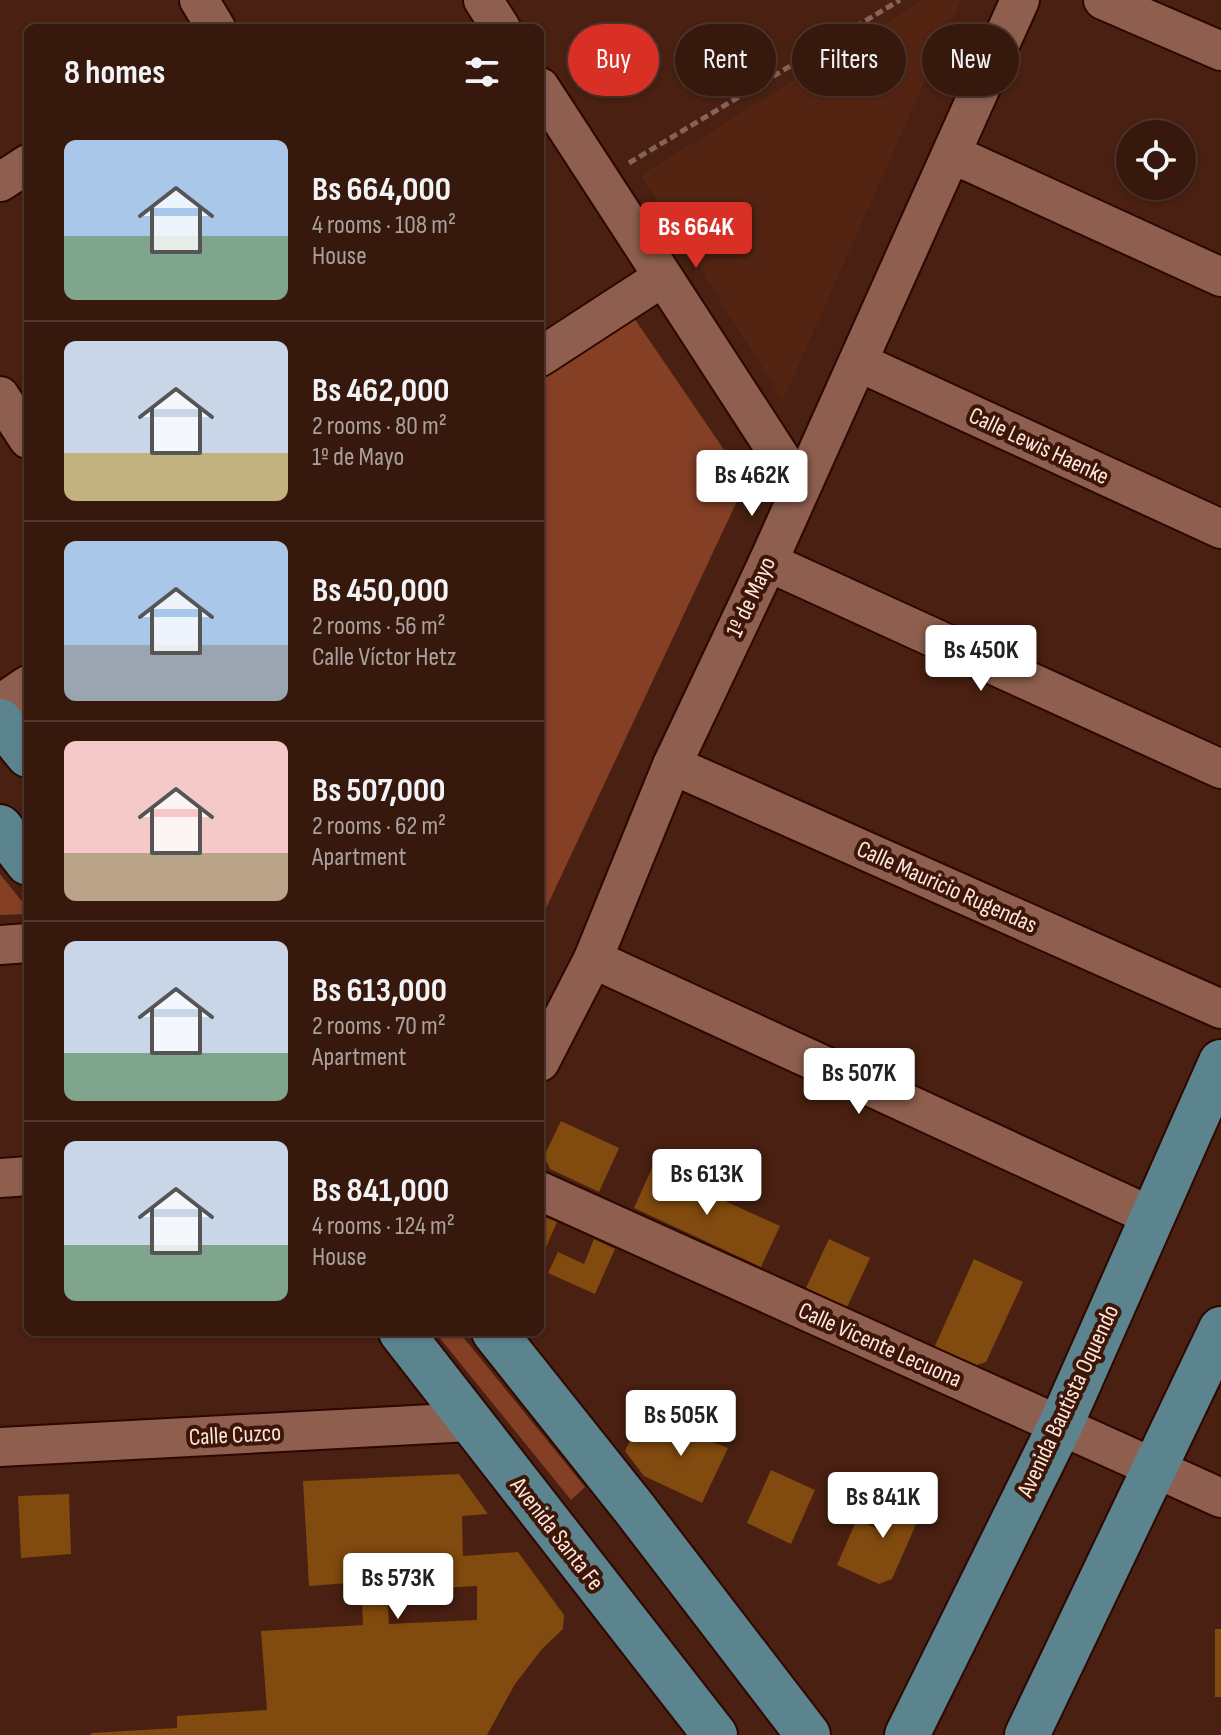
<!DOCTYPE html>
<html lang="en">
<head>
<meta charset="utf-8">
<style>
  :root { --surface:#37180d; --page:#3e2116; --text:#f1f3f6; --muted:#aaa09d; --line:#51372e; --accent:#d93025 }
  body { margin:0; font-family:"Sofia Sans Condensed",sans-serif; background:var(--page); color:var(--text); height:100vh; display:flex; flex-direction:column; font-size:30px; white-space:nowrap }
  * { box-sizing:border-box; margin:0 }
  p { font-size:26px; color:var(--muted) }
  .icon { flex:none; width:44px; height:44px; fill:none; stroke:currentColor; stroke-width:2; stroke-linecap:round; stroke-linejoin:round }
  .map { position:relative; flex:1; overflow:hidden }
  .sheet { position:absolute; left:24px; top:24px; width:520px; height:1312px; display:flex; flex-direction:column; background:var(--surface); border-radius:12px; box-shadow:0 2px 6px #0004,0 0 0 2px var(--line) }
  .sheet>* { flex:none }
  .hud { position:absolute; left:568px; top:24px; width:532px; height:72px; display:flex; gap:16px }
  .tools { position:absolute; left:1116px; top:120px; display:grid; gap:16px }
  .tools a { display:grid; place-items:center; width:80px; height:80px; border-radius:50%; background:var(--surface); box-shadow:0 2px 6px #0004,0 0 0 2px var(--line); font-size:40px }
  .price { position:absolute; translate:-50% -68px; padding:0 18px; border-radius:8px; background:#fff; color:#222; font-size:26px; line-height:52px; filter:drop-shadow(0 2px 4px #0008) }
  .price::after { content:''; position:absolute; left:50%; top:48px; width:24px; height:18px; margin-left:-12px; background:inherit; clip-path:polygon(0 0,100% 0,50% 100%) }
  .price.on { background:var(--accent); color:#fff }
  ul { padding:0; list-style:none }
  li { display:flex; align-items:center; gap:24px; height:200px; padding:0 40px }
  li+li { border-top:2px solid var(--line) }
  li span { display:grid; place-items:center; flex:none; width:224px; height:160px; border-radius:12px; color:#555 }
  li>.icon { margin-inline-start:auto }
  span .icon { width:96px; height:96px; fill:#fffc; stroke-width:1 }
  li b { font-size:34px }
  h2 { display:flex; justify-content:space-between; align-items:center; height:96px; padding:0 40px; font-size:34px }
  .tag { padding:0 28px; border-radius:36px; background:var(--surface); box-shadow:0 2px 6px #0004,0 0 0 2px var(--line); font-size:28px; line-height:72px }
  .tag.on { background:var(--accent); color:#fff }
  .map>svg:first-child { display:block }
</style>
</head>
<body>
<div class="map">
<svg width="1221" height="1735" viewBox="0 0 1221 1735">
  <rect width="100%" height="100%" fill="#492011"/>
  <!-- built -->
  <path fill="#542412" d="M923 0H961L783 400 641 175Z"/>
  <!-- green -->
  <g fill="#843f25">
    <path d="M632 315 746 482 540 921V376Z"/>
    <path d="M0 874 28 909V914L0 915Z"/>
    <path d="M435 1332H459L585 1487 571 1500Z"/>
  </g>
  <!-- building -->
  <g fill="#814a0e" fill-rule="evenodd">
    <path d="M561 1121 619 1148 599 1192 550 1169 544 1156Z"/>
    <path d="M652 1168 780 1226 761 1267 634 1208Z"/>
    <path d="M540 1215 557 1222 540 1261Z"/>
    <path d="M594 1239 615 1249 595 1294 548 1273 558 1252 584 1264Z"/>
    <path d="M829 1239 870 1258 847 1307 806 1288Z"/>
    <path d="M974 1259 1023 1282 986 1362 974 1366 934 1348Z"/>
    <path d="M696 1409 718 1419 708 1440 728 1448 702 1503 644 1476 625 1451 634 1432 658 1442 662 1433 681 1441Z"/>
    <path d="M771 1470 815 1490 791 1544 747 1523Z"/>
    <path d="M459 1474 488 1514 462 1516 463 1556 518 1552 564 1615 563 1629 542 1649 515 1684 487 1735H91V1733L177 1728V1716L267 1710 261 1631 363 1625 361 1582 309 1586 303 1481ZM477 1586V1620L389 1624 387 1591Z"/>
    <path d="M899 1487 927 1499 892 1579 879 1584 837 1565 857 1519 879 1530Z"/>
    <path d="M69 1494 71 1554 21 1558 18 1496Z"/>
    <rect x="1215" y="1629" width="6" height="68"/>
  </g>
  <g fill="none" stroke-linecap="round" stroke-linejoin="round">
    <defs>
      <g id="minor">
        <path d="M199 0 216 28"/>
        <path d="M483 0 501 28"/>
        <path d="M1103 0 1221 51"/>
        <path d="M540 87 799 486"/>
        <path d="M952 154 1221 277"/>
        <path d="M0 182 28 164"/>
        <path d="M540 357 663 277"/>
        <path d="M858 362 1221 529"/>
        <path d="M0 396 28 439"/>
        <path d="M768 562 1221 769"/>
        <path d="M0 704 28 685"/>
        <path d="M672 765 1221 1009"/>
        <path d="M0 945 28 943"/>
        <path d="M593 959 1151 1216"/>
        <path d="M540 1062 593 959 672 765 768 562 1020 0"/>
        <path d="M0 1178 28 1176"/>
        <path d="M540 1191 1221 1498"/>
        <path d="M0 1447 470 1422"/>
      </g>
      <g id="major">
        <path d="M0 721 28 755"/>
        <path d="M0 827 28 863"/>
        <path d="M401 1332 715 1735"/>
        <path d="M494 1332 634 1508 808 1735"/>
        <path d="M907 1735 1060 1426 1221 1062"/>
        <path d="M1027 1735 1221 1329"/>
      </g>
    </defs>
    <!-- minor casing -->
    <use href="#minor" stroke="#2d0700" stroke-width="42"/>
    <!-- major casing -->
    <use href="#major" stroke="#2d0700" stroke-width="48"/>
    <!-- path -->
    <path stroke="#856356" stroke-width="5" stroke-dasharray="8 4" stroke-linecap="butt" d="M629 163 900 0"/>
    <!-- minor -->
    <use href="#minor" stroke="#8e5f4e" stroke-width="38"/>
    <!-- major -->
    <use href="#major" stroke="#5b848f" stroke-width="44"/>
  </g>
  <g text-anchor="middle" dominant-baseline="central" stroke-width="8" stroke-linejoin="round" paint-order="stroke">
    <!-- street labels -->
    <g font-size="24" fill="#fce6de" stroke="#3e1607">
      <text transform="translate(1039 446) rotate(25)">Calle Lewis Haenke</text>
      <text transform="translate(751 597) rotate(-65)">1º de Mayo</text>
      <text transform="translate(947 887) rotate(24)">Calle Mauricio Rugendas</text>
      <text transform="translate(880 1345) rotate(24)">Calle Vicente Lecuona</text>
      <text transform="translate(1068 1401) rotate(-65)">Avenida Bautista Oquendo</text>
      <text transform="translate(235 1435) rotate(-3)">Calle Cuzco</text>
      <text transform="translate(557 1534) rotate(52)">Avenida Santa Fe</text>
    </g>
  </g>
</svg>
<div class="tools">
<a><svg class="icon" aria-label="locate" viewBox="0 0 24 24"><circle cx="12" cy="12" r="6"/><path d="M12 2v4M12 18v4M2 12h4M18 12h4"/></svg></a>
</div>
<b class="price on" style="left:696px;top:270px">Bs 664K</b>
<b class="price" style="left:752px;top:518px">Bs 462K</b>
<b class="price" style="left:981px;top:693px">Bs 450K</b>
<b class="price" style="left:859px;top:1116px">Bs 507K</b>
<b class="price" style="left:707px;top:1217px">Bs 613K</b>
<b class="price" style="left:681px;top:1458px">Bs 505K</b>
<b class="price" style="left:883px;top:1540px">Bs 841K</b>
<b class="price" style="left:398px;top:1621px">Bs 573K</b>
<div class="hud">
<a class="tag on">Buy</a>
<a class="tag">Rent</a>
<a class="tag">Filters</a>
<a class="tag">New</a>
</div>
<section class="sheet">
<h2>8 homes<svg class="icon" aria-label="filters" viewBox="0 0 24 24"><path d="M4 7h16M4 17h16"/><circle cx="9" cy="7" r="2"/><circle cx="15" cy="17" r="2"/></svg></h2>
<ul>
<li><span style="background:linear-gradient(#a9c7e8 60%,#7fa58c 0)"><svg class="icon" aria-label="home" viewBox="0 0 24 24"><path d="M3 11l9-7 9 7M6 9v11h12V9"/></svg></span><div><b>Bs 664,000</b><p>4 rooms · 108 m²</p><p>House</p></div></li>
<li><span style="background:linear-gradient(#c9d6e8 70%,#c2b280 0)"><svg class="icon" aria-label="home" viewBox="0 0 24 24"><path d="M3 11l9-7 9 7M6 9v11h12V9"/></svg></span><div><b>Bs 462,000</b><p>2 rooms · 80 m²</p><p>1º de Mayo</p></div></li>
<li><span style="background:linear-gradient(#a9c7e8 65%,#9aa5b1 0)"><svg class="icon" aria-label="home" viewBox="0 0 24 24"><path d="M3 11l9-7 9 7M6 9v11h12V9"/></svg></span><div><b>Bs 450,000</b><p>2 rooms · 56 m²</p><p>Calle Víctor Hetz</p></div></li>
<li><span style="background:linear-gradient(#f6c9c9 70%,#b9a48a 0)"><svg class="icon" aria-label="home" viewBox="0 0 24 24"><path d="M3 11l9-7 9 7M6 9v11h12V9"/></svg></span><div><b>Bs 507,000</b><p>2 rooms · 62 m²</p><p>Apartment</p></div></li>
<li><span style="background:linear-gradient(#c9d6e8 70%,#7fa58c 0)"><svg class="icon" aria-label="home" viewBox="0 0 24 24"><path d="M3 11l9-7 9 7M6 9v11h12V9"/></svg></span><div><b>Bs 613,000</b><p>2 rooms · 70 m²</p><p>Apartment</p></div></li>
<li><span style="background:linear-gradient(#c9d6e8 65%,#7fa58c 0)"><svg class="icon" aria-label="home" viewBox="0 0 24 24"><path d="M3 11l9-7 9 7M6 9v11h12V9"/></svg></span><div><b>Bs 841,000</b><p>4 rooms · 124 m²</p><p>House</p></div></li>
</ul>
</section>
</div>
</body>
</html>
